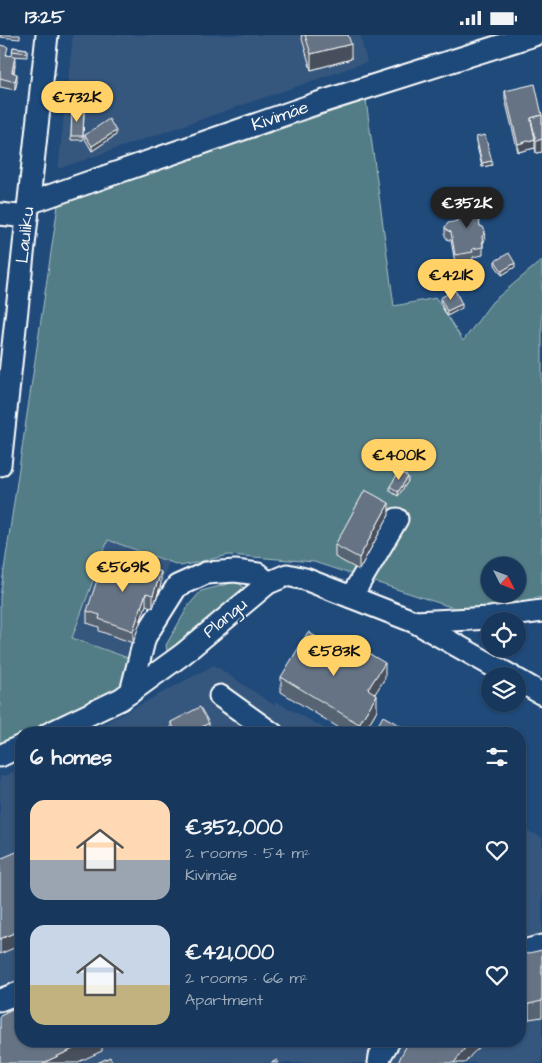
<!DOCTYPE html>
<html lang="en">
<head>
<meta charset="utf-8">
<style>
  :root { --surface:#17385c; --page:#203f62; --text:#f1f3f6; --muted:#9eacbb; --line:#365272; --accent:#ffd166 }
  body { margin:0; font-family:"Architects Daughter",sans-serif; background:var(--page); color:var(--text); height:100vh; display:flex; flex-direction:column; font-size:19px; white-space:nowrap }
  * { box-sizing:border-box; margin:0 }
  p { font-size:16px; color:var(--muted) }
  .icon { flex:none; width:28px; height:28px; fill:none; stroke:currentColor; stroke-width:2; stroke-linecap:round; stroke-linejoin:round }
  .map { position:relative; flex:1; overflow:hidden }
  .drawer { position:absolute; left:15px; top:692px; width:511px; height:320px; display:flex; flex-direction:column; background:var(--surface); border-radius:20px; box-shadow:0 1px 4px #0004,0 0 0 1px var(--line) }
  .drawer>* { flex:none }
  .needle { width:32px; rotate:132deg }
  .fabs { position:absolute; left:481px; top:522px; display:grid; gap:10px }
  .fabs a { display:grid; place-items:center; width:45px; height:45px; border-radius:50%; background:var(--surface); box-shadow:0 1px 4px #0004,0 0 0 1px var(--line); font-size:25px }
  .price { position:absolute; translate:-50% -42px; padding:0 11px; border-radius:18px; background:var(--accent); color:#111; font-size:16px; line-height:32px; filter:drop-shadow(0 1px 2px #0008) }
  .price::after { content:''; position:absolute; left:50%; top:30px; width:15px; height:11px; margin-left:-8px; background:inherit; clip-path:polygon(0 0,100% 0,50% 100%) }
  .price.on { background:#222; color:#fff }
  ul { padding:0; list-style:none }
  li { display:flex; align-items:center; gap:15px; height:125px; padding:0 15px }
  li span { display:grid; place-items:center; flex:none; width:140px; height:100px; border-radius:15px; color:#555 }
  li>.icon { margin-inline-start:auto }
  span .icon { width:60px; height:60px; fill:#fffc; stroke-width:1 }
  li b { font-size:21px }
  h2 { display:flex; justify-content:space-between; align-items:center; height:60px; padding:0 15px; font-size:21px }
  .status { display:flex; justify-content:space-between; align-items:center; height:35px; padding:0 25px; background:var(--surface); direction:ltr }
  .status svg { height:14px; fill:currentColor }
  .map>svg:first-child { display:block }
</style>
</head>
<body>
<div class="status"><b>13:25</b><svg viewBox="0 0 49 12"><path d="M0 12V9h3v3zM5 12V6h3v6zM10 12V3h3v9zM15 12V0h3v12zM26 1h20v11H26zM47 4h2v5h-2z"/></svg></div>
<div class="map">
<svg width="542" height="1028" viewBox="0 0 542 1028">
  <rect width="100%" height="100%" fill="#1f4a7a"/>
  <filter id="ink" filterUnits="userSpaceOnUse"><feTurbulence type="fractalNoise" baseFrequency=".02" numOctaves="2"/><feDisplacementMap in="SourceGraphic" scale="10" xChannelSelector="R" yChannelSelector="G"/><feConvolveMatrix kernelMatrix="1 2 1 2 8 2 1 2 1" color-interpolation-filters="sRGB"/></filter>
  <g filter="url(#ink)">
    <!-- built -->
    <g fill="#34567d">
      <path d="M73 0H360L367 27 58 134Z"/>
      <path d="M107 505 169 527 153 573 146 571 128 623 72 603Z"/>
      <path d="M214 630 274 670 277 667 335 699H85Z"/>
      <path d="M21 733V1006H520V793L542 802V1028H0V741H5Z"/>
    </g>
    <!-- green -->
    <g fill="#527d86" stroke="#a8bec2" fill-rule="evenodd">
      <path d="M366 65 394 271 436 263 463 306 492 267 542 225V562L463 576 314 527 229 520 181 531 108 505 72 603 131 624 130 643 116 655 33 699H21V705L0 714V562L58 170ZM490 531H518V559H490Z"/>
      <path d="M235 547 240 549 245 554 172 617 167 616 166 610 189 570 201 556Z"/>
    </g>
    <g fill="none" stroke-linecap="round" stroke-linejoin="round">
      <defs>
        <g id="minor">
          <path d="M29 168 315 69 534 0"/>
          <path d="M0 179 27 182"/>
          <path d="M0 430 47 0"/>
          <path d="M351 562 397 484"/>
          <path d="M415 587 490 583 542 576"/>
          <path d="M518 645 542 659"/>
          <path d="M131 657 145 602 177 551 206 538 235 536 258 539 268 548"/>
          <path d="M220 661 273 699"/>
          <path d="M48 699 121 664 183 619 268 548 287 540 305 544 415 587 511 641"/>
          <path d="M0 721 21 711"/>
          <path d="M520 917 542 911"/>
          <path d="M0 965 21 957"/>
          <path d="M379 1028 380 1021 389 1006"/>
        </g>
      </defs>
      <!-- minor casing -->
      <use href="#minor" stroke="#fff" stroke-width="25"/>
      <!-- minor -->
      <use href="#minor" stroke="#1f4a7a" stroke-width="21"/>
    </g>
    <!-- wall -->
    <g fill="#576372" stroke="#fff">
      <path d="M0 0H20V4L0 2Z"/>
      <path d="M301 0H348L351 24 311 35Z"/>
      <path d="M0 10 15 30 14 38 17 47 15 55 0 52Z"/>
      <path d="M13 12 27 14V22L12 21Z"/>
      <path d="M505 56 542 80V117L536 118 535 113 518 117 505 64Z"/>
      <path d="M72 74 84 75 83 105H71Z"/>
      <path d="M85 100H116L92 116 85 104Z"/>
      <path d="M476 102 492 130 482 132 476 107Z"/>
      <path d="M463 165 480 191 485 204 484 207 483 208V220L473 222V225L455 228 451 205H448L445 201V192L457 186 456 174 463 173Z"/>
      <path d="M495 226 515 232 502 240 495 230Z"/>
      <path d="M440 263 462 273 447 281 440 267Z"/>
      <path d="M408 446 398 461 390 456V451Z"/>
      <path d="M389 480 359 535 335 522V510Z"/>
      <path d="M107 545 161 549 153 573 146 570 133 608 99 596V592L87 588V576Z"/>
      <path d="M281 642 385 643 375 658 377 675 363 699H349L281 657Z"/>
      <path d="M171 687 209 696 204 699H173L171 696Z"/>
      <path d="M542 915V982L529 984 520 987Z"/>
    </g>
    <!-- shaded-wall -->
    <g fill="#47505c" stroke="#fff">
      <path d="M351 9V24L311 35V19Z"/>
      <path d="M15 21V30L12 46V37Z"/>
      <path d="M17 39V47L15 55V47Z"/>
      <path d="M116 96V100L92 116V111Z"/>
      <path d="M535 104V113L518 117V109Z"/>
      <path d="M542 104V117L536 118V106Z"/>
      <path d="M492 126V130L482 132V128Z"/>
      <path d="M485 196 484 207 482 209V201Z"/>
      <path d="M515 228V232L502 240V236Z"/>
      <path d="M462 269V273L447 281V276Z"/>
      <path d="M408 442V446L398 461V457Z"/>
      <path d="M389 468V480L359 535V523Z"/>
      <path d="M161 537V549L153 573V560Z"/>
      <path d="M146 558V570L133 608V596Z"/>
      <path d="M385 628V643L368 670V654Z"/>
      <path d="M377 660V675L363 699H359V689Z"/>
      <path d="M209 688V696L204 699H189Z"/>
      <path d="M21 895V910L0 919V904Z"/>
      <path d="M529 969V984L520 987V972Z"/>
      <path d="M90 1006H102V1016L76 1028H43Z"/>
      <path d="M470 1006H487L472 1019 465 1028H454Z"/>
    </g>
    <!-- building -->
    <g fill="#657384" stroke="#fff">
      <path d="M305 0H348L351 9 311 19Z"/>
      <path d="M0 10 8 12 6 20 15 21 12 37 17 39 15 47 0 43Z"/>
      <path d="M13 12 27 14V18L12 16Z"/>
      <path d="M535 49 542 80 531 83V86L535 104 518 109 505 56Z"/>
      <path d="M72 74 84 75 83 101H71Z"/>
      <path d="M542 80V104L536 106 531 83Z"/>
      <path d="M109 84 116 96 92 111 85 100Z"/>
      <path d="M485 100 492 126 482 128 476 102Z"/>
      <path d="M475 163 480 191 483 192 485 196 484 199 482 201 483 212 472 214 473 217 455 220 451 197 448 196 445 192 448 188 458 186 456 174 464 172 463 165Z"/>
      <path d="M509 218 515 228 502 236 495 226Z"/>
      <path d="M455 255 462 269 447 276 440 263Z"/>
      <path d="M400 436 408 442 398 457 390 451Z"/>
      <path d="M365 455 389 468 359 523 335 510Z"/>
      <path d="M115 521 161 537 153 560 146 558 133 596 99 584 100 580 87 576 98 542 107 545Z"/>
      <path d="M308 597 356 626 363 615 385 628 368 654 377 660 359 689 281 642Z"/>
      <path d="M200 672 209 688 189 699H177L171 687Z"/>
      <path d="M383 681 412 697 411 699H373Z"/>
      <path d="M21 815V895L0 904V824Z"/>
      <path d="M542 915V966L529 969 520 972V920Z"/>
      <path d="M21 971V1006H90L43 1028H0V981Z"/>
      <path d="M409 1006H470L454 1028H398L401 1021Z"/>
      <path d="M110 1022 113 1028H97Z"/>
      <path d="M277 1025 279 1028H271Z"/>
    </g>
  </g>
  <g text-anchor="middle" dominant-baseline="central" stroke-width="4" stroke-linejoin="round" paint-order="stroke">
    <!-- street labels -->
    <g font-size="18" fill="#fff" stroke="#1f4a7a">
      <text transform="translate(280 81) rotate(-19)">Kivimäe</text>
      <text transform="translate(25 200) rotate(-84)">Lauliku</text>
      <text transform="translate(225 583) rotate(-40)">Plangu</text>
    </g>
  </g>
</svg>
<div class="fabs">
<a><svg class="needle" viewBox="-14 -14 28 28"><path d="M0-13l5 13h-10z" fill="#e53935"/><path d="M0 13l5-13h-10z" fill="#9eacbb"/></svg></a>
<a><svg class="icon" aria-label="locate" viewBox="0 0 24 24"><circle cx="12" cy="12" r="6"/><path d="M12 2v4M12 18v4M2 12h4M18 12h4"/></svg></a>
<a><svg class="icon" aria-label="layers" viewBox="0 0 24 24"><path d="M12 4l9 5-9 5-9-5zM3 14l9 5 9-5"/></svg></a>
</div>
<b class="price" style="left:77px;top:88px">€732K</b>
<b class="price on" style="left:467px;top:194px">€352K</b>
<b class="price" style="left:451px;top:266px">€421K</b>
<b class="price" style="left:399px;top:446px">€400K</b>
<b class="price" style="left:123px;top:558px">€569K</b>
<b class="price" style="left:334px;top:642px">€583K</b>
<section class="drawer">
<h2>6 homes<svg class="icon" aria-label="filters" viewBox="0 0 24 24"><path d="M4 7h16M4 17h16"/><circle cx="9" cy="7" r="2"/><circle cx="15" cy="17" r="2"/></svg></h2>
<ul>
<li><span style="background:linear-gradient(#ffd9b3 60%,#9aa5b1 0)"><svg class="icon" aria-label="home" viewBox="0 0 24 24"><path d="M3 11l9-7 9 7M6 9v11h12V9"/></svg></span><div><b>€352,000</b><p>2 rooms · 54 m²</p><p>Kivimäe</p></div><svg class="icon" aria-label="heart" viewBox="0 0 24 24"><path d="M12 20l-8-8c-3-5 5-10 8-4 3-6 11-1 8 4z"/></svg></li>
<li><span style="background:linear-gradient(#c9d6e8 60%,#c2b280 0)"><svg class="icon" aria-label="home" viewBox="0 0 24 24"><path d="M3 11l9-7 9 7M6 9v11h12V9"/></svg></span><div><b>€421,000</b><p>2 rooms · 66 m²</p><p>Apartment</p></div><svg class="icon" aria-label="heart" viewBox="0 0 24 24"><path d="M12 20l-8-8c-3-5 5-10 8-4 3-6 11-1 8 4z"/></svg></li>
</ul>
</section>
</div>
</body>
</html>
